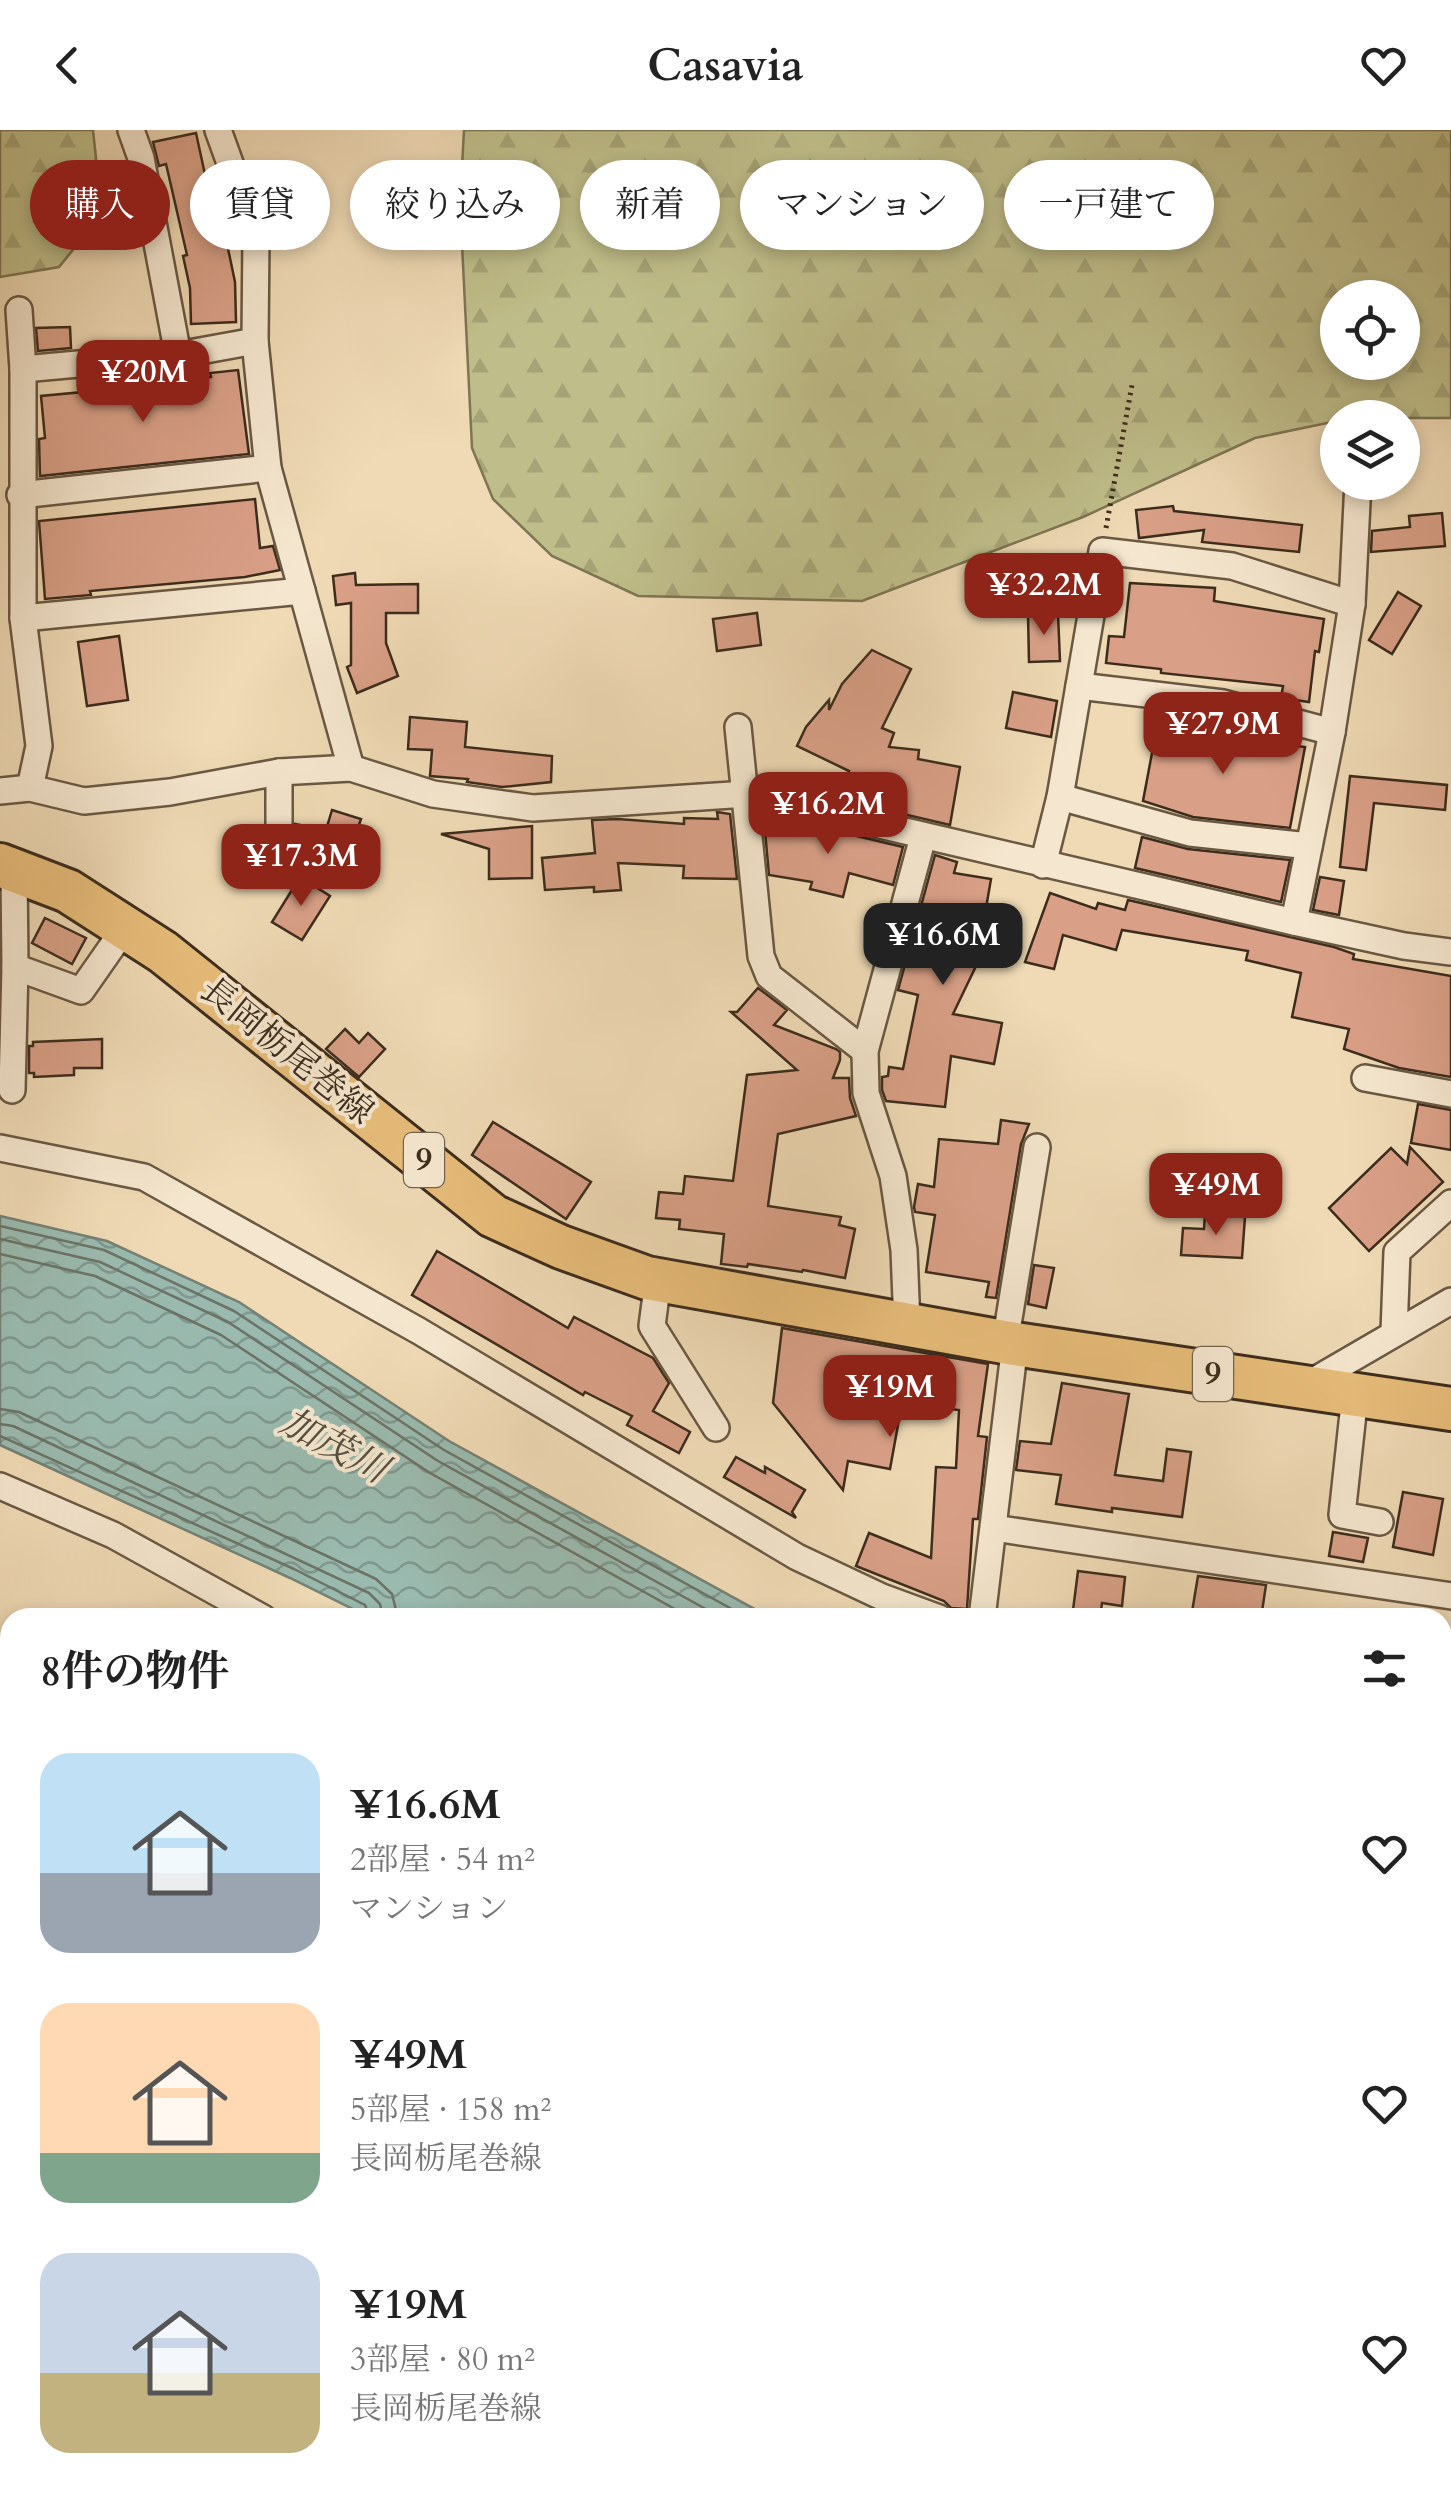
<!DOCTYPE html>
<html lang="ja">
<head>
<meta charset="utf-8">
<style>
  :root { --surface:#fff; --page:#f2f2f2; --text:#222; --muted:#767676; --accent:#8f2418 }
  body { margin:0; font-family:Cardo,"Noto Serif JP",serif; background:var(--page); color:var(--text); height:100vh; display:flex; flex-direction:column; font-size:38px; white-space:nowrap }
  * { box-sizing:border-box; margin:0 }
  p { font-size:32px; color:var(--muted) }
  .icon { flex:none; width:55px; height:55px; fill:none; stroke:currentColor; stroke-width:2; stroke-linecap:round; stroke-linejoin:round }
  .map { position:relative; flex:1; overflow:hidden }
  .sheet { position:absolute; left:0px; top:1478px; width:1452px; height:892px; display:flex; flex-direction:column; background:var(--surface); border-radius:30px 30px 0 0; box-shadow:0 5px 15px #0003 }
  .sheet>* { flex:none }
  .guide { position:absolute; left:30px; top:30px; width:1392px; height:90px; display:flex; gap:20px }
  .buttons { position:absolute; left:1320px; top:150px; display:grid; gap:20px }
  .buttons a { display:grid; place-items:center; width:100px; height:100px; border-radius:50%; background:var(--surface); box-shadow:0 5px 15px #0003; font-size:50px }
  .price { position:absolute; translate:-50% -85px; padding:0 22px; border-radius:20px; background:var(--accent); color:#fff; font-size:32px; line-height:65px; filter:drop-shadow(0 2px 5px #0008) }
  .price::after { content:''; position:absolute; left:50%; top:60px; width:30px; height:22px; margin-left:-15px; background:inherit; clip-path:polygon(0 0,100% 0,50% 100%) }
  .price.active { background:#222; color:#fff }
  ul { padding:0; list-style:none }
  li { display:flex; align-items:center; gap:30px; height:250px; padding:0 40px }
  li span { display:grid; place-items:center; flex:none; width:280px; height:200px; border-radius:30px; color:#555 }
  li>.icon { margin-inline-start:auto }
  span .icon { width:120px; height:120px; fill:#fffc; stroke-width:1 }
  li b { font-size:42px }
  h2 { display:flex; justify-content:space-between; align-items:center; height:120px; padding:0 40px; font-size:42px }
  .chip { padding:0 35px; border-radius:45px; background:var(--surface); box-shadow:0 5px 15px #0003; font-size:35px; line-height:90px }
  .chip.active { background:var(--accent); color:#fff }
  header { display:flex; justify-content:space-between; align-items:center; height:130px; padding:0 40px; background:var(--surface); font-size:45px; font-weight:700 }
  .map>svg:first-child { display:block }
</style>
</head>
<body>
<header><svg class="icon" aria-label="back" viewBox="0 0 24 24"><path d="M15 5l-7 7 7 7"/></svg>Casavia<svg class="icon" aria-label="heart" viewBox="0 0 24 24"><path d="M12 20l-8-8c-3-5 5-10 8-4 3-6 11-1 8 4z"/></svg></header>
<div class="map">
<svg width="1451" height="2368" viewBox="0 0 1451 2368">
  <defs>
    <pattern id="forest-firs" width="22" height="20" patternUnits="userSpaceOnUse" patternTransform="scale(2.5)"><rect width="22" height="20" fill="#bfbe8a"/><path d="M5 1l3.5 6h-7zM16 11l3.5 6h-7z" fill="#a5a377"/></pattern>
    <pattern id="water-waves" width="16" height="10" patternUnits="userSpaceOnUse" patternTransform="scale(2.5)"><rect width="16" height="10" fill="#9abaaf"/><path d="M0 5q4-4 8 0t8 0" fill="none" stroke="#7f978e"/></pattern>
  </defs>
  <rect width="100%" height="100%" fill="#efdab5"/>
  <filter id="stains"><feTurbulence type="fractalNoise" baseFrequency=".002" numOctaves="4"/><feColorMatrix values="0 0 0 0 .2 0 0 0 0 .09 0 0 0 0 .02 0 0 0 .5 -.17"/></filter>
  <radialGradient id="worn" r=".72"><stop offset=".6" stop-color="#630" stop-opacity="0"/><stop offset="1" stop-color="#630" stop-opacity=".3"/></radialGradient>
  <!-- grass -->
  <g fill="#bfbe8a" stroke="#7e7554" stroke-width="2.5">
    <path d="M10 1579V1785L0 1779V1597Z"/>
    <path d="M1442 2040H1451V2368H1044L1030 2360H1442Z"/>
  </g>
  <!-- forest -->
  <g fill="url(#forest-firs)" stroke="#7e7554" stroke-width="2.5" fill-rule="evenodd">
    <path d="M0 0H93L102 84 59 137 0 147Z"/>
    <path d="M464 0H1451V288H1338L1337 291 1255 308 1083 387 862 471 638 466 552 426 493 369 472 318 460 73ZM1338 168H1402V232H1338Z"/>
  </g>
  <!-- water -->
  <g fill="url(#water-waves)" stroke="#758175" stroke-width="2.5">
    <path d="M0 1086 107 1111 239 1172 449 1311 769 1487H369L290 1448 0 1315Z"/>
    <path d="M1442 1714H1451V1913L1442 1912Z"/>
  </g>
  <g fill="none" stroke-linecap="round" stroke-linejoin="round">
    <!-- shore -->
    <g stroke="#6c7366" stroke-width="2.5">
      <path d="M0 1096 104 1120 234 1181 444 1320 748 1488"/>
      <path d="M0 1109 100 1132 228 1192 438 1331 722 1488"/>
      <path d="M0 1124 95 1146 221 1205 430 1343 691 1488"/>
      <path d="M0 1279 19 1282 376 1449 392 1464 398 1488"/>
      <path d="M0 1294 13 1296 369 1463 380 1474 383 1488"/>
      <path d="M0 1306 294 1439 365 1475 370 1488"/>
    </g>
  </g>
  <!-- building -->
  <g fill="#d9a087" stroke="#3d2c1d" stroke-width="2.5">
    <path d="M196 3 209 63 219 61 224 84 221 85 235 152 236 192 191 194 190 158 183 126 187 125 166 34 159 36 153 12Z"/>
    <path d="M70 197 71 218 38 221 36 198Z"/>
    <path d="M238 240 249 324 40 346 39 309 45 308 41 266 189 252V250L211 247 210 243Z"/>
    <path d="M255 369 260 418 273 416 280 440 245 447 90 461 91 465 45 469 39 391Z"/>
    <path d="M1173 376 1174 381 1302 395 1299 422 1202 412 1204 400 1139 408 1136 380Z"/>
    <path d="M1442 383 1445 416 1371 422 1372 401 1410 397 1409 386Z"/>
    <path d="M355 443 356 455 418 454V483H386V513L398 546 357 563 347 537 351 535V473L336 475 333 446Z"/>
    <path d="M1130 453 1215 458 1214 471 1324 489 1319 522 1315 521 1309 572 1281 568 1283 556 1161 543V539L1106 533 1109 506 1124 507Z"/>
    <path d="M1398 462 1421 476 1392 524 1369 510Z"/>
    <path d="M757 483 761 515 717 521 713 489Z"/>
    <path d="M1058 484 1060 531 1029 532 1028 485Z"/>
    <path d="M119 506 128 570 87 576 78 512Z"/>
    <path d="M872 520 911 539 882 598 894 603 889 617 919 620 918 629 960 637 950 695 839 669 849 641 797 616 806 597 829 570V580L842 554Z"/>
    <path d="M1013 562 1057 571 1051 607 1006 598Z"/>
    <path d="M410 587 467 592 465 617 552 626 551 652 502 657 467 652 468 649 430 646 432 620 408 619Z"/>
    <path d="M1158 591 1191 598 1190 603 1305 617 1290 698 1193 687 1143 671Z"/>
    <path d="M1350 646 1447 655 1445 680 1374 673 1366 740 1340 737Z"/>
    <path d="M332 680 361 689 347 731 295 715V694L326 700Z"/>
    <path d="M717 682 730 684 737 749 683 748 684 736 618 733 621 760 594 762V757L545 760 542 728 595 723 592 690 618 689 684 694V688L718 689Z"/>
    <path d="M764 690 827 699 903 717 893 755 849 743 843 767 810 759 812 752 769 745Z"/>
    <path d="M532 696V748L489 749V719L441 704Z"/>
    <path d="M232 706 263 725 270 736 285 738 295 744 230 740Z"/>
    <path d="M1142 707 1188 719 1290 730 1281 772 1135 738Z"/>
    <path d="M935 725 957 732 954 743 991 749 976 836 953 884 1002 893 994 934 951 926 945 977 886 971 882 960V947L888 946 889 937 903 939 918 865 898 860Z"/>
    <path d="M300 747 330 766 302 810 272 792Z"/>
    <path d="M1320 747 1344 751 1339 785 1313 780Z"/>
    <path d="M1050 763 1096 779 1098 773 1125 780 1128 770 1334 817 1354 824 1353 829 1451 846V947L1399 938 1344 919 1349 899 1292 887 1301 843 1246 830 1248 821 1122 800 1116 820 1063 805 1054 839 1025 832Z"/>
    <path d="M45 788 86 808 72 834 32 813Z"/>
    <path d="M758 858 787 880 774 895 836 919 840 922V930L833 948H849L850 968 856 986 778 1004 768 1076 841 1087 839 1095 855 1099 845 1148 803 1140 802 1142 748 1134 747 1137 721 1134 724 1104 679 1099 680 1090 656 1088 659 1062 683 1064 685 1046 733 1051 747 945 797 940 731 882H737Z"/>
    <path d="M345 899 359 913 368 903 385 919 359 947 326 919Z"/>
    <path d="M102 909V938H74V945L34 947V943H29V916H33V912Z"/>
    <path d="M1418 974 1451 980V1020L1411 1013Z"/>
    <path d="M1001 990 1029 994 1021 1014 996 1168 986 1167 989 1152 926 1142 935 1085 915 1082 914 1077 918 1054 934 1057 939 1009 998 1014Z"/>
    <path d="M493 992 591 1052 566 1089 472 1025Z"/>
    <path d="M1410 1017 1443 1052 1369 1121 1329 1078 1391 1018 1407 1034Z"/>
    <path d="M1205 1085 1245 1087 1242 1128 1181 1125 1183 1098 1204 1099Z"/>
    <path d="M437 1121 568 1198 574 1187 653 1228 669 1253 653 1281 690 1302 679 1323 627 1295 632 1286 585 1262 583 1265 412 1165Z"/>
    <path d="M1034 1135 1054 1138 1046 1178 1028 1174Z"/>
    <path d="M782 1198 988 1234 978 1306 987 1307 978 1389H973L967 1479 951 1478 944 1471 856 1436 869 1403 931 1428 936 1337 956 1338 959 1280 902 1273 890 1339 848 1331 843 1360 773 1273Z"/>
    <path d="M1062 1253 1129 1264 1115 1345 1163 1351 1167 1319 1191 1322 1182 1387 1112 1378V1382L1056 1374 1061 1345 1016 1340 1020 1311 1051 1314Z"/>
    <path d="M736 1327 765 1343V1337L805 1360 792 1382 796 1388 724 1347Z"/>
    <path d="M1403 1362 1443 1369 1433 1425 1393 1417Z"/>
    <path d="M1333 1402 1368 1408 1363 1432 1329 1426Z"/>
    <path d="M1078 1441 1125 1447 1122 1476 1102 1473 1100 1488H1072Z"/>
    <path d="M1198 1446 1266 1455 1261 1488H1191Z"/>
  </g>
  <g fill="none" stroke-linecap="round" stroke-linejoin="round">
    <defs>
      <g id="minor">
        <path d="M131 0 141 28 178 225"/>
        <path d="M218 0 256 105 255 211 268 338 351 638"/>
        <path d="M19 180 23 239V488L39 616 30 658"/>
        <path d="M23 239 178 225 255 211"/>
        <path d="M20 365 268 338"/>
        <path d="M23 488 302 461"/>
        <path d="M1079 556 1223 573 1332 602"/>
        <path d="M738 597 761 826 769 846 865 921"/>
        <path d="M0 661 30 658 84 671 170 662 279 642 351 638 433 664 533 678 747 664 1294 792 1404 816 1451 822"/>
        <path d="M1060 667 1190 703 1309 716"/>
        <path d="M279 723V642"/>
        <path d="M1043 735 1060 667 1102 421 1232 436 1352 474"/>
        <path d="M14 740 15 837 81 861 125 798"/>
        <path d="M1294 792 1332 602 1352 474 1358 352"/>
        <path d="M1365 948 1451 964"/>
        <path d="M12 960 15 837"/>
        <path d="M0 1018 144 1047 419 1201 797 1427 882 1467 939 1488"/>
        <path d="M658 1150 652 1196 716 1298"/>
        <path d="M907 1195 904 1120 893 1046 866 963 865 921 923 707"/>
        <path d="M1394 1202 1397 1122 1451 1073"/>
        <path d="M1005 1213 1037 1017"/>
        <path d="M1303 1257 1451 1171"/>
        <path d="M1355 1265 1342 1385 1380 1392"/>
        <path d="M0 1356 113 1405 263 1488"/>
        <path d="M994 1398 1451 1466"/>
        <path d="M982 1488 1015 1214"/>
        <path d="M1442 1654 1451 1655"/>
        <path d="M1442 1981 1451 1982"/>
        <path d="M0 2329 10 2330"/>
        <path d="M235 2360 236 2368"/>
        <path d="M321 2360V2368"/>
        <path d="M512 2360 524 2368"/>
        <path d="M468 2368 472 2360"/>
      </g>
      <path id="tertiary" d="M893 2360 906 2368"/>
      <path id="primary" d="M0 735 68 761 163 822 493 1086 561 1117 647 1148 1015 1214 1451 1279"/>
    </defs>
    <!-- minor casing -->
    <use href="#minor" stroke="#6a5843" stroke-width="30"/>
    <!-- tertiary casing -->
    <use href="#tertiary" stroke="#6a5843" stroke-width="38"/>
    <!-- primary casing -->
    <use href="#primary" stroke="#3d2c1d" stroke-width="48"/>
    <!-- path -->
    <g stroke="#3d2c1d" stroke-width="5" stroke-dasharray="2.5 5" stroke-linecap="butt">
      <path d="M1106 398 1132 255"/>
      <path d="M0 1804 10 1810"/>
    </g>
    <!-- minor -->
    <use href="#minor" stroke="#f5e7cf" stroke-width="25"/>
    <!-- tertiary -->
    <use href="#tertiary" stroke="#f5e7cf" stroke-width="32"/>
    <!-- primary -->
    <use href="#primary" stroke="#e8bd7a" stroke-width="42"/>
  </g>
  <g text-anchor="middle" dominant-baseline="central" stroke-width="8" stroke-linejoin="round" paint-order="stroke">
    <!-- shield labels -->
    <g fill="#f5e7cf" stroke="#746452" stroke-width="2.5">
      <rect x="404" y="1003" width="40" height="54" rx="8"/>
      <rect x="1193" y="1217" width="40" height="54" rx="8"/>
    </g>
    <g font-size="32" font-weight="bold" fill="#3d2c1d">
      <text x="424" y="1030">9</text>
      <text x="1213" y="1244">9</text>
    </g>
    <!-- street labels -->
    <g font-size="35" fill="#3d2c1d" stroke="#f5e7cf">
      <text transform="translate(287 921) rotate(39)">長岡栃尾巻線</text>
    </g>
    <!-- water labels -->
    <g font-size="38" font-style="italic" fill="#545042" stroke="#f5e7cf">
      <text transform="translate(334 1316) rotate(28)">加茂川</text>
    </g>
  </g>
  <rect width="100%" height="100%" filter="url(#stains)"/>
  <rect width="100%" height="100%" fill="url(#worn)"/>
</svg>
<div class="buttons">
<a><svg class="icon" aria-label="locate" viewBox="0 0 24 24"><circle cx="12" cy="12" r="6"/><path d="M12 2v4M12 18v4M2 12h4M18 12h4"/></svg></a>
<a><svg class="icon" aria-label="layers" viewBox="0 0 24 24"><path d="M12 4l9 5-9 5-9-5zM3 14l9 5 9-5"/></svg></a>
</div>
<b class="price" style="left:143px;top:295px">¥20M</b>
<b class="price" style="left:1044px;top:508px">¥32.2M</b>
<b class="price" style="left:1223px;top:647px">¥27.9M</b>
<b class="price" style="left:828px;top:727px">¥16.2M</b>
<b class="price" style="left:301px;top:779px">¥17.3M</b>
<b class="price active" style="left:943px;top:858px">¥16.6M</b>
<b class="price" style="left:1216px;top:1108px">¥49M</b>
<b class="price" style="left:890px;top:1310px">¥19M</b>
<div class="guide">
<a class="chip active">購入</a>
<a class="chip">賃貸</a>
<a class="chip">絞り込み</a>
<a class="chip">新着</a>
<a class="chip">マンション</a>
<a class="chip">一戸建て</a>
</div>
<section class="sheet">
<h2>8件の物件<svg class="icon" aria-label="filters" viewBox="0 0 24 24"><path d="M4 7h16M4 17h16"/><circle cx="9" cy="7" r="2"/><circle cx="15" cy="17" r="2"/></svg></h2>
<ul>
<li><span style="background:linear-gradient(#bfe0f5 60%,#9aa5b1 0)"><svg class="icon" aria-label="home" viewBox="0 0 24 24"><path d="M3 11l9-7 9 7M6 9v11h12V9"/></svg></span><div><b>¥16.6M</b><p>2部屋 · 54 m²</p><p>マンション</p></div><svg class="icon" aria-label="heart" viewBox="0 0 24 24"><path d="M12 20l-8-8c-3-5 5-10 8-4 3-6 11-1 8 4z"/></svg></li>
<li><span style="background:linear-gradient(#ffd9b3 75%,#7fa58c 0)"><svg class="icon" aria-label="home" viewBox="0 0 24 24"><path d="M3 11l9-7 9 7M6 9v11h12V9"/></svg></span><div><b>¥49M</b><p>5部屋 · 158 m²</p><p>長岡栃尾巻線</p></div><svg class="icon" aria-label="heart" viewBox="0 0 24 24"><path d="M12 20l-8-8c-3-5 5-10 8-4 3-6 11-1 8 4z"/></svg></li>
<li><span style="background:linear-gradient(#c9d6e8 60%,#c2b280 0)"><svg class="icon" aria-label="home" viewBox="0 0 24 24"><path d="M3 11l9-7 9 7M6 9v11h12V9"/></svg></span><div><b>¥19M</b><p>3部屋 · 80 m²</p><p>長岡栃尾巻線</p></div><svg class="icon" aria-label="heart" viewBox="0 0 24 24"><path d="M12 20l-8-8c-3-5 5-10 8-4 3-6 11-1 8 4z"/></svg></li>
</ul>
</section>
</div>
</body>
</html>
